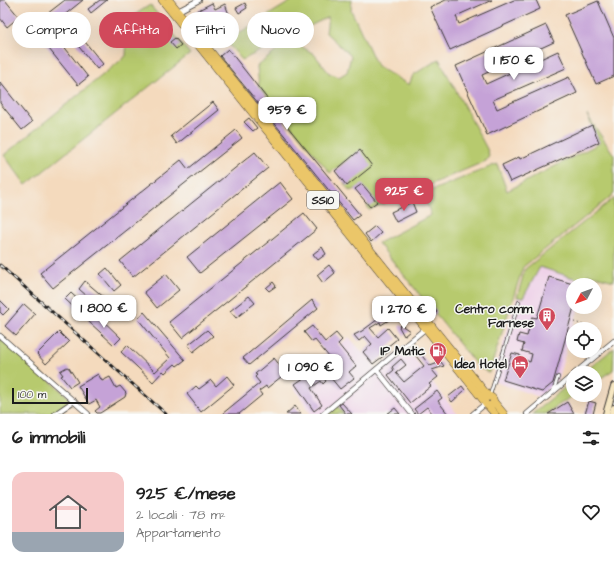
<!DOCTYPE html>
<html lang="it">
<head>
<meta charset="utf-8">
<style>
  :root { --surface:#fff; --page:#f6f6f6; --text:#222; --muted:#767676; --line:#e0e0e0; --accent:#d1495b }
  body { margin:0; font-family:"Architects Daughter",sans-serif; background:var(--page); color:var(--text); height:100vh; display:flex; flex-direction:column; font-size:15px; white-space:nowrap }
  * { box-sizing:border-box; margin:0 }
  p { font-size:13px; color:var(--muted) }
  .icon { flex:none; width:22px; height:22px; fill:none; stroke:currentColor; stroke-width:2; stroke-linecap:round; stroke-linejoin:round }
  .map { position:relative; height:414px; overflow:hidden }
  .sheet { display:flex; flex-direction:column; background:var(--surface); flex:1 }
  .sheet>* { flex:none }
  .top-card { position:absolute; left:12px; top:12px; width:400px; height:36px; display:flex; gap:8px }
  .needle { width:26px; rotate:229deg }
  .fabs { position:absolute; left:566px; top:278px; display:grid; gap:8px }
  .fabs a { display:grid; place-items:center; width:36px; height:36px; border-radius:50%; background:var(--surface); box-shadow:0 4px 16px #0002; font-size:20px }
  .scale { position:absolute; left:12px; bottom:10px; width:76px; box-sizing:border-box; padding-left:4px; border:2px solid #1c1c1c; border-top:0; font-size:11px; line-height:14px; white-space:nowrap; color:#1c1c1c; -webkit-text-stroke:3px #f6f6f2; paint-order:stroke }
  .price { position:absolute; translate:-50% -34px; padding:0 9px; border-radius:8px; background:#fff; color:#222; font-size:13px; line-height:26px; filter:drop-shadow(0 1px 2px #0008) }
  .price::after { content:''; position:absolute; left:50%; top:24px; width:12px; height:9px; margin-left:-6px; background:inherit; clip-path:polygon(0 0,100% 0,50% 100%) }
  .price.on { background:var(--accent); color:#fff }
  ul { padding:0; list-style:none }
  li { display:flex; align-items:center; gap:12px; height:100px; padding:0 12px }
  li+li { border-top:1px solid var(--line) }
  li span { display:grid; place-items:center; flex:none; width:112px; height:80px; border-radius:12px; color:#555 }
  li>.icon { margin-inline-start:auto }
  span .icon { width:48px; height:48px; fill:#fffc; stroke-width:1 }
  li b { font-size:17px }
  h2 { display:flex; justify-content:space-between; align-items:center; height:48px; padding:0 12px; font-size:17px }
  .chip { padding:0 14px; border-radius:18px; background:var(--surface); box-shadow:0 4px 16px #0002; font-size:14px; line-height:36px }
  .chip.on { background:var(--accent); color:#fff }
  .map>svg:first-child { display:block }
</style>
</head>
<body>
<div class="map">
<svg width="614" height="414" viewBox="0 0 614 414">
  <rect width="100%" height="100%" fill="#f6f6f2"/>
  <filter id="ink" filterUnits="userSpaceOnUse"><feTurbulence type="fractalNoise" baseFrequency=".025" numOctaves="2"/><feDisplacementMap in="SourceGraphic" scale="8" xChannelSelector="R" yChannelSelector="G"/><feConvolveMatrix kernelMatrix="1 2 1 2 8 2 1 2 1" color-interpolation-filters="sRGB"/></filter>
  <filter id="wash" filterUnits="userSpaceOnUse"><feTurbulence type="fractalNoise" baseFrequency=".012" numOctaves="4" result="noise"/><feDisplacementMap in="SourceGraphic" scale="16" xChannelSelector="R" yChannelSelector="G"/><feGaussianBlur stdDeviation="0.9" result="paint"/><feColorMatrix in="noise" values="0 0 0 0 0 0 0 0 0 0 0 0 0 0 0 0 0 1.4 0 .05"/><feComposite in="paint" operator="in"/></filter>
  <g filter="url(#wash)">
    <rect width="100%" height="100%" fill="#f4dabd"/>
    <!-- built -->
    <g fill="#eed0e8">
      <path d="M540 267 586 282 585 285H573V307H579L556 385 540 397 492 381 517 297 523 298Z"/>
      <path d="M349 337 377 370 405 346 457 414H344L337 405 325 414H311L292 384Z"/>
    </g>
    <!-- green -->
    <g fill="#b7ca6e" stroke="#6a7345">
      <path d="M293 0H352L351 10 377 66 409 85 413 75 439 59 487 149 489 156 486 161 369 210 367 205 374 202 360 188 350 191 344 183 367 163 357 152 330 173 259 87 257 66 282 47 297 44 314 54 329 73 339 77 347 72 351 56 326 33 328 17 242 60 226 41Z"/>
      <path d="M150 5 190 54 26 185 4 155 126 56 128 19Z"/>
      <path d="M587 115 614 155V194L523 267 489 373 478 367 378 243 431 215 423 194 497 164 507 191 600 143Z"/>
      <path d="M614 198V281L588 274 586 282 540 267 523 298 517 297 525 269Z"/>
      <path d="M0 337 74 402 55 414H0Z"/>
      <path d="M614 348 613 370 595 382V373H583Z"/>
      <path d="M573 381 574 395 545 414H532Z"/>
      <path d="M337 405 344 414H325Z"/>
    </g>
    <g id="blocks">
      <!-- building -->
      <g fill="#c5a2d7">
        <path d="M0 0H5L19 17 7 27 0 18Z"/>
        <path d="M65 0H83L42 33 34 24Z"/>
        <path d="M100 0H107L91 13 88 9Z"/>
        <path d="M446 0H492L456 16 459 24 514 0H536L540 9 450 50 430 7Z"/>
        <path d="M598 1 614 38V76L596 84 565 15Z"/>
        <path d="M212 3 215 9 225 4 231 20 218 27 216 23 206 31 193 13Z"/>
        <path d="M245 3 247 8 239 13 236 8Z"/>
        <path d="M546 25 554 42 482 75 486 84 558 51 566 68 493 100 497 109 569 77 577 93 487 135 456 66Z"/>
        <path d="M55 35 88 77 78 85 45 44Z"/>
        <path d="M81 37 103 64 97 69 75 42Z"/>
        <path d="M175 38 181 45 176 49 170 42Z"/>
        <path d="M228 49 269 101 278 115 360 215 353 220 220 56Z"/>
        <path d="M0 82 32 122 22 130 0 103Z"/>
        <path d="M213 102 219 110 177 144 171 136Z"/>
        <path d="M249 118 257 128 253 131 244 122Z"/>
        <path d="M592 125 599 142 510 182 502 165 519 157 520 159Z"/>
        <path d="M236 130 242 138 53 288 40 273 181 160 188 169Z"/>
        <path d="M360 150 372 166 347 186 335 171Z"/>
        <path d="M255 152 268 168 133 277 120 261Z"/>
        <path d="M280 182 293 199 200 273 187 257Z"/>
        <path d="M362 184 377 202 370 207 355 189Z"/>
        <path d="M412 202 416 212 396 222 391 212Z"/>
        <path d="M304 213 317 229 182 338 169 322Z"/>
        <path d="M375 226 381 233 371 242 365 234Z"/>
        <path d="M322 247 326 254 318 260 313 254Z"/>
        <path d="M329 265 335 273 323 283 317 275Z"/>
        <path d="M107 268 121 285 114 291 100 274Z"/>
        <path d="M166 274 179 290 157 308 144 292Z"/>
        <path d="M549 277 573 284 574 307 553 383 542 392 503 380 512 353 520 355V358L530 362 532 354 522 351 524 344 517 342 519 334 527 336 532 317 537 318Z"/>
        <path d="M85 281 120 311 113 319 79 289Z"/>
        <path d="M273 282 276 286 269 291 266 288Z"/>
        <path d="M71 293 87 308 81 314 65 299Z"/>
        <path d="M249 296 255 303 236 318 230 311Z"/>
        <path d="M427 299 437 312 431 317 421 304Z"/>
        <path d="M0 300 9 309 3 315 0 312Z"/>
        <path d="M312 300 318 308 249 365 243 358Z"/>
        <path d="M24 304 35 314 16 336 5 326Z"/>
        <path d="M144 312 185 360 177 366 175 364 165 373 163 371 153 382 121 352 127 345 155 372 170 358 138 319Z"/>
        <path d="M95 313 121 338 114 345 88 321Z"/>
        <path d="M385 314 389 320 381 325 380 322 370 328 378 337 388 328 397 339 387 347 390 351 373 364 363 352 372 344 365 336 359 341 354 335 362 331Z"/>
        <path d="M401 325 410 331 404 336 399 327Z"/>
        <path d="M312 326 325 342 336 333 342 340 338 344 356 366 349 372 354 378 340 389 321 366 330 358 315 340 312 342 304 332Z"/>
        <path d="M207 330 213 336 193 352 188 345Z"/>
        <path d="M59 332 69 342 46 364 37 354Z"/>
        <path d="M416 348 430 366 441 362 444 366 432 370 438 377 429 384 431 386 410 403 388 375 394 370 392 367 401 359 406 365 396 373 404 382 424 366 412 351Z"/>
        <path d="M274 358 286 373 267 388 266 386 259 391 262 395 239 414H222L260 383 255 377 257 375 255 374Z"/>
        <path d="M67 367 69 368 78 382 70 387 61 376 63 375 60 371Z"/>
        <path d="M317 369 326 381 323 384 321 381 311 388 322 405 314 411 295 384Z"/>
        <path d="M98 374 102 381 110 377 116 388 120 386 126 393 125 397 100 413H97L95 411 100 407 96 400 89 404 78 386Z"/>
        <path d="M227 376 234 385 201 412 187 394 196 386 199 389 211 380 216 386Z"/>
        <path d="M462 386 465 390 452 402 448 397Z"/>
        <path d="M437 391 442 398 438 401 448 414H433L427 407 418 414 414 409Z"/>
        <path d="M589 401 596 403 593 414H585Z"/>
        <path d="M567 402 574 414H548Z"/>
        <path d="M342 403 352 414H346L339 405Z"/>
        <path d="M295 406 301 414H286Z"/>
        <path d="M395 408 400 414H387Z"/>
      </g>
    </g>
  </g>
  <g filter="url(#ink)">
    <use href="#blocks" fill-opacity="0" stroke="#3c3834" stroke-width="1"/>
    <g fill="none" stroke-linecap="round" stroke-linejoin="round">
      <defs>
        <g id="lane">
          <path d="M591 360 593 351"/>
          <path d="M554 389 558 377"/>
          <path d="M490 395 519 302"/>
        </g>
        <g id="street">
          <path d="M178 11 199 0"/>
          <path d="M0 336 88 414"/>
          <path d="M377 370 412 414"/>
          <path d="M575 373 614 341"/>
          <path d="M55 414 74 401"/>
          <path d="M323 414 426 328"/>
          <path d="M473 414 485 404"/>
          <path d="M527 414 573 375"/>
        </g>
        <g id="secondary">
          <path d="M606 414 614 386"/>
          <path d="M612 414 614 408"/>
        </g>
        <g id="primary">
          <path d="M162 0 484 401"/>
          <path d="M169 0 489 397"/>
          <circle cx="489" cy="401" r="4.5"/>
          <path d="M494 402 504 414"/>
          <path d="M488 406 495 414"/>
        </g>
      </defs>
      <!-- lane casing -->
      <use href="#lane" stroke="#3c3834" stroke-width="4"/>
      <!-- street casing -->
      <use href="#street" stroke="#3c3834" stroke-width="6"/>
      <!-- secondary casing -->
      <use href="#secondary" stroke="#3c3834" stroke-width="8"/>
      <!-- primary casing -->
      <use href="#primary" stroke="#3c3834" stroke-width="8"/>
      <!-- path -->
      <path stroke="#3c3834" stroke-width="1" stroke-dasharray="1 3" stroke-linecap="butt" d="M574 322 598 329"/>
      <!-- lane -->
      <use href="#lane" stroke="#fff" stroke-width="2.5"/>
      <!-- street -->
      <use href="#street" stroke="#fff" stroke-width="4.5"/>
      <!-- secondary -->
      <use href="#secondary" stroke="#f7e8c3" stroke-width="6"/>
      <!-- primary -->
      <use href="#primary" stroke="#ebc669" stroke-width="7"/>
      <defs>
        <path id="rail" d="M0 265 166 414"/>
      </defs>
      <!-- rail casing -->
      <use href="#rail" stroke="#1c1c1c" stroke-width="3"/>
      <!-- rail -->
      <use href="#rail" stroke="#f6f6f2" stroke-width="1.5" stroke-dasharray="4.5" stroke-linecap="butt"/>
    </g>
  </g>
  <!-- icons -->
  <defs>
    <symbol id="building-pin" viewBox="-11 -11 22 30"><path d="M0 17L-7.5 6A9.5 9.5 0 1 1 7.5 6Z" fill="#d1495b" stroke="#f6f6f2"/><path d="M-4-6H4V6H1V3H-1V6H-4ZM-2.5-4.3h1.7v1.8h-1.7ZM.8-4.3h1.7v1.8H.8ZM-2.5-1h1.7V.8h-1.7ZM.8-1h1.7V.8H.8Z" fill="#fff"/></symbol>
    <symbol id="fuel-pin" viewBox="-11 -11 22 30"><path d="M0 17L-7.5 6A9.5 9.5 0 1 1 7.5 6Z" fill="#d1495b" stroke="#f6f6f2"/><path d="M-5.5-6h7V0h2V4h1.3V-2.5L3-4.5l.8-.8L6-3V5H2.5V1h-1V6h-7ZM-4.2-4.7v3.2H.2V-4.7Z" fill="#fff"/></symbol>
    <symbol id="hotel-pin" viewBox="-11 -11 22 30"><path d="M0 17L-7.5 6A9.5 9.5 0 1 1 7.5 6Z" fill="#d1495b" stroke="#f6f6f2"/><path d="M-6-4.5h1.5V1H6V5H4.5V3h-9V5H-6ZM-4 0a1.8 1.8 0 1 1 3.6 0ZM.5 0V-2.5h3Q6-2.5 6 0Z" fill="#fff"/></symbol>
  </defs>
  <g fill-rule="evenodd">
    <use href="#building-pin" x="537" y="306" width="20" height="27"/>
    <use href="#fuel-pin" x="428" y="341" width="20" height="27"/>
    <use href="#hotel-pin" x="510" y="354" width="20" height="27"/>
  </g>
  <g text-anchor="middle" dominant-baseline="central" stroke-width="3" stroke-linejoin="round" paint-order="stroke">
    <!-- shield labels -->
    <rect fill="#f6f6f2" stroke="#5d5d5c" stroke-width="1" x="307" y="191" width="32" height="18" rx="3"/>
    <g font-size="11" font-weight="bold" fill="#1c1c1c">
      <text x="323" y="200">SS10</text>
    </g>
    <!-- poi labels -->
    <g font-size="12" font-weight="bold" fill="#1c1c1c" stroke="#f6f6f2" text-anchor="end">
      <text x="534" y="309">Centro comm.<tspan x="534" dy="14">Farnese</tspan></text>
      <text x="425" y="351">IP Matic</text>
      <text x="507" y="364">Idea Hotel</text>
    </g>
  </g>
</svg>
<div class="fabs">
<a><svg class="needle" viewBox="-14 -14 28 28"><path d="M0-13l5 13h-10z" fill="#e53935"/><path d="M0 13l5-13h-10z" fill="#767676"/></svg></a>
<a><svg class="icon" aria-label="locate" viewBox="0 0 24 24"><circle cx="12" cy="12" r="6"/><path d="M12 2v4M12 18v4M2 12h4M18 12h4"/></svg></a>
<a><svg class="icon" aria-label="layers" viewBox="0 0 24 24"><path d="M12 4l9 5-9 5-9-5zM3 14l9 5 9-5"/></svg></a>
</div>
<div class="scale">100 m</div>
<b class="price" style="left:514px;top:81px">1 150 €</b>
<b class="price" style="left:287px;top:131px">959 €</b>
<b class="price on" style="left:404px;top:212px">925 €</b>
<b class="price" style="left:104px;top:329px">1 800 €</b>
<b class="price" style="left:404px;top:330px">1 270 €</b>
<b class="price" style="left:311px;top:388px">1 090 €</b>
<div class="top-card">
<a class="chip">Compra</a>
<a class="chip on">Affitta</a>
<a class="chip">Filtri</a>
<a class="chip">Nuovo</a>
</div>
</div>
<section class="sheet">
<h2>6 immobili<svg class="icon" aria-label="filters" viewBox="0 0 24 24"><path d="M4 7h16M4 17h16"/><circle cx="9" cy="7" r="2"/><circle cx="15" cy="17" r="2"/></svg></h2>
<ul>
<li><span style="background:linear-gradient(#f6c9c9 75%,#9aa5b1 0)"><svg class="icon" aria-label="home" viewBox="0 0 24 24"><path d="M3 11l9-7 9 7M6 9v11h12V9"/></svg></span><div><b>925 €/mese</b><p>2 locali · 78 m²</p><p>Appartamento</p></div><svg class="icon" aria-label="heart" viewBox="0 0 24 24"><path d="M12 20l-8-8c-3-5 5-10 8-4 3-6 11-1 8 4z"/></svg></li>
</ul>
</section>
</body>
</html>
